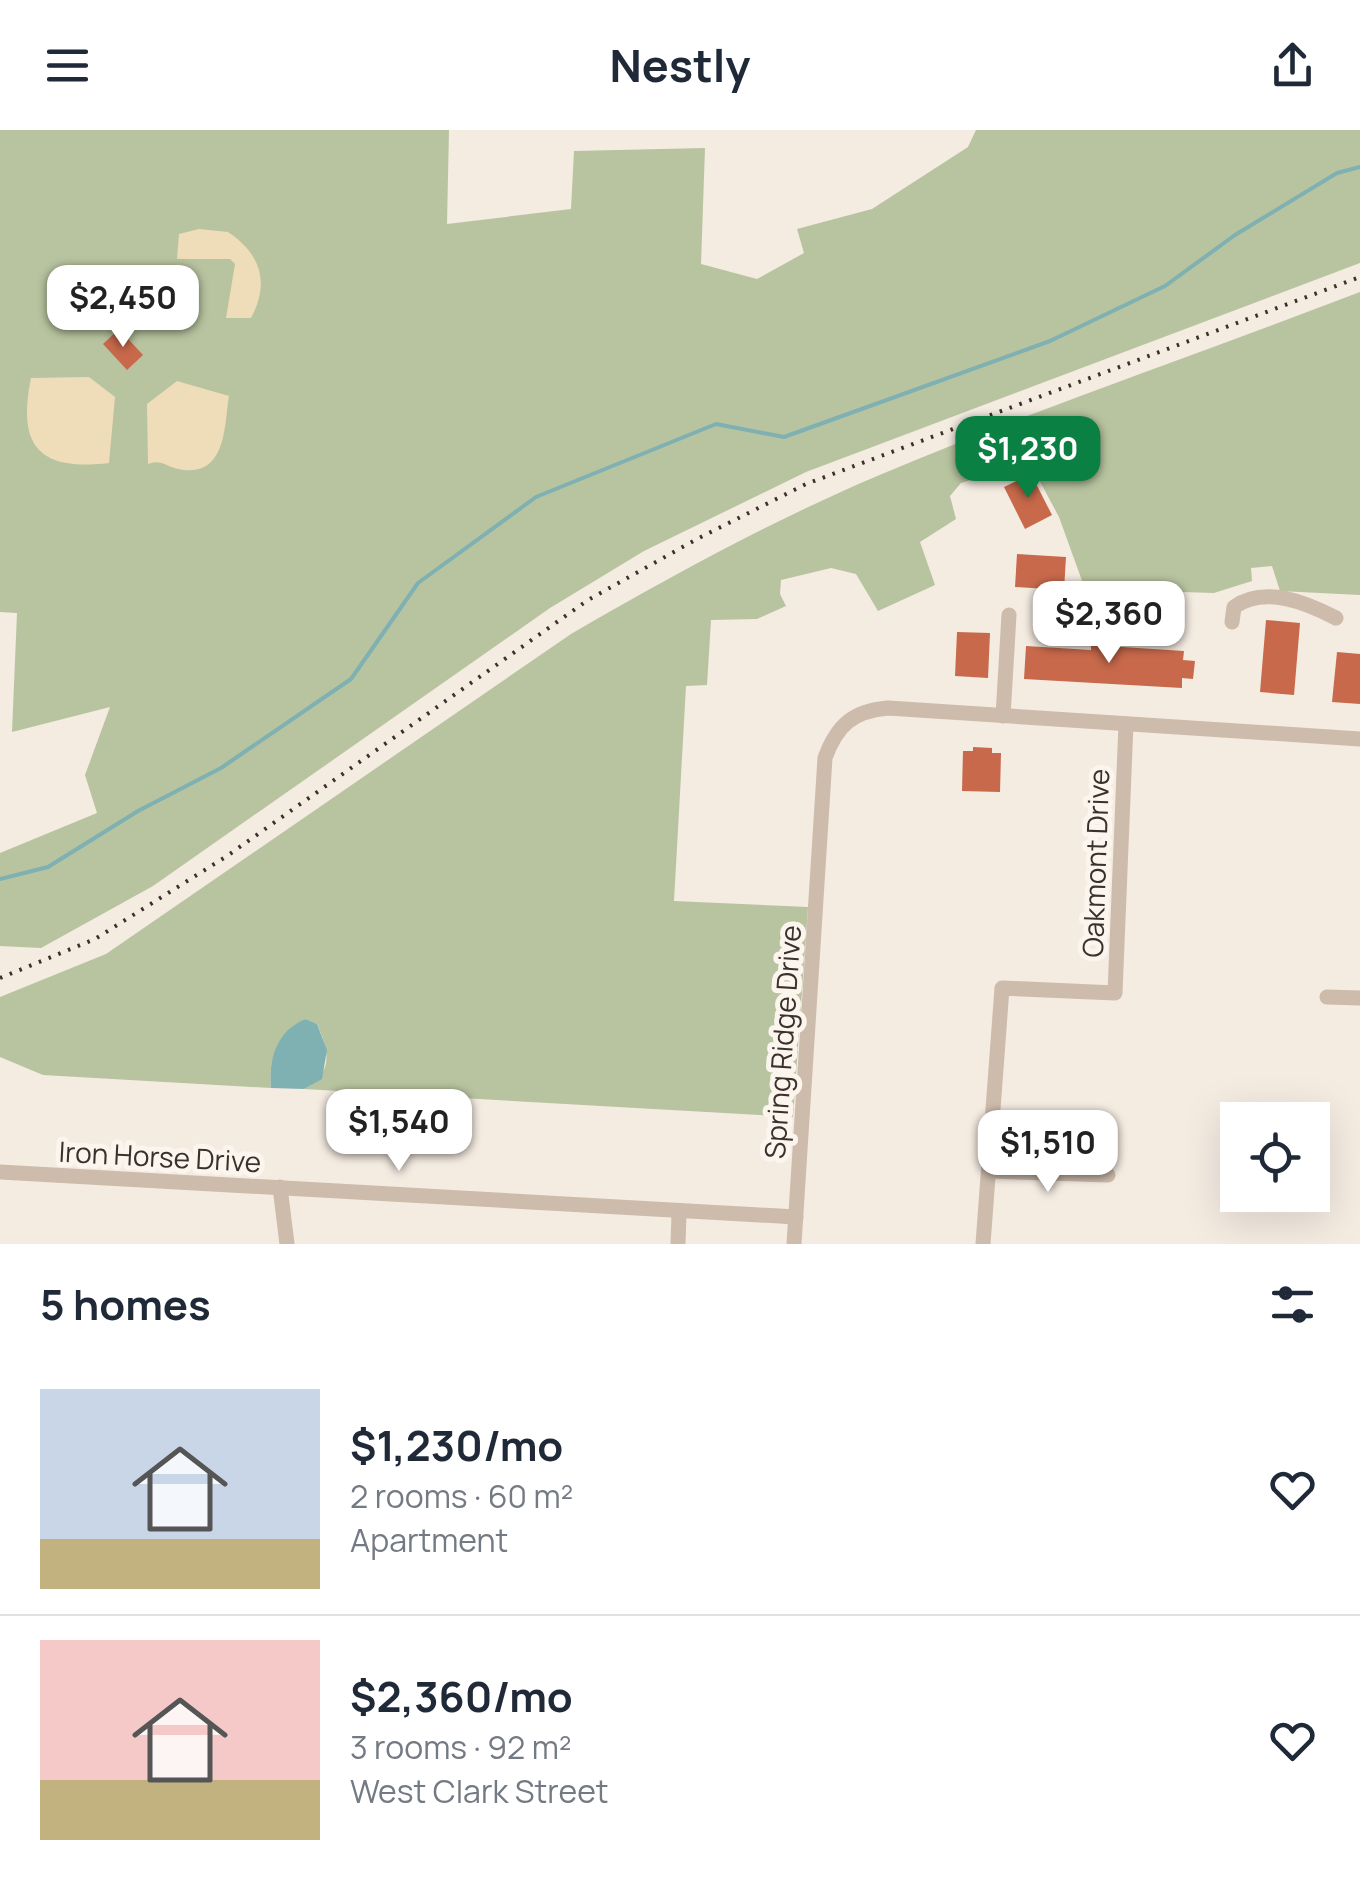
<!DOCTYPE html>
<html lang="en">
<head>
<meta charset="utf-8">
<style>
  :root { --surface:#fff; --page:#f6f6f7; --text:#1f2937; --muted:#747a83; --line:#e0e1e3; --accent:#0b8043 }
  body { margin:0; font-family:Manrope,sans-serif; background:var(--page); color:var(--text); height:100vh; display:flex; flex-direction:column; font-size:38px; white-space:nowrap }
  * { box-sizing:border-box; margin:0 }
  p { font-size:32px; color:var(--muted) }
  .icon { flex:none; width:55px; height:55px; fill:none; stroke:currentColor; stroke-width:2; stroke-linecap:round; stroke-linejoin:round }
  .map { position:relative; height:1114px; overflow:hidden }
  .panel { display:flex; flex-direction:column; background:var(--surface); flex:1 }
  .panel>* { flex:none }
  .controls { position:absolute; left:1220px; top:972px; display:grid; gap:20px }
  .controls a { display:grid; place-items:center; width:110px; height:110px; border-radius:0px; background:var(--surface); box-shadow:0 10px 40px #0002; font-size:50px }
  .price { position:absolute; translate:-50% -85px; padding:0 22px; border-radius:20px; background:#fff; color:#222; font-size:32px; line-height:65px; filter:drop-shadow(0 2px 5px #0008) }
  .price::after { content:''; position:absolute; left:50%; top:60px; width:30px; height:22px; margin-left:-15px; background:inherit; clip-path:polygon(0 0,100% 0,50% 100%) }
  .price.current { background:var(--accent); color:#fff }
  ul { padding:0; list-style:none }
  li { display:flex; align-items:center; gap:30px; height:250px; padding:0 40px }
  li+li { border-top:2px solid var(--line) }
  li span { display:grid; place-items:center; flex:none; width:280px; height:200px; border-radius:0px; color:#555 }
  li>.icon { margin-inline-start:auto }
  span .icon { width:120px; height:120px; fill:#fffc; stroke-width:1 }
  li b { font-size:42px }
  h2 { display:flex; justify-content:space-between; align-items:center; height:120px; padding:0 40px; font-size:42px }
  header { display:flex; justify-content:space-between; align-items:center; height:130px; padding:0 40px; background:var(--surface); font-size:45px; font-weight:700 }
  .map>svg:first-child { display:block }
</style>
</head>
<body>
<header><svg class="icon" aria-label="menu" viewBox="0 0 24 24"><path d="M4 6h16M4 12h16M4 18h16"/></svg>Nestly<svg class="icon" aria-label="share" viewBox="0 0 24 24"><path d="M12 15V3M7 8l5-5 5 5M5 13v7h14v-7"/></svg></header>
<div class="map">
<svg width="1360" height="1114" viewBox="0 0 1360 1114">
  <rect width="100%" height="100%" fill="#f4ebe1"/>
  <!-- green -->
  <g fill="#b8c4a0">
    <path d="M0 0H449L447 94 571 79 574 21 705 18 701 134 757 149 804 123 797 99 872 79 968 17 976 0H1360V133L806 342 644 421 550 478 153 756 41 818 0 816V723L97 683 85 645 110 577 12 602 17 483 0 482Z"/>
    <path d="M1360 162V465L1280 461 1272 436 1251 438 1252 451 1214 463 1085 459 1059 387 1029 331 961 353 950 366 956 389 920 412 935 455 878 481 856 444 831 438 781 450 780 464 786 476 757 489 711 490 707 555 686 556 674 771 808 777 793 987 304 959C333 943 330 923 317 894L306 889C279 908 268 924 271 958L43 945 0 927V867L106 824 571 504C671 446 775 389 882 344 1039 278 1201 223 1360 162Z"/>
  </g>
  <!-- sand -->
  <g fill="#efdcb8">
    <path d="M199 99 228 102C261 124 270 153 251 188H226L235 134 230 129H177L179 104Z"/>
    <path d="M89 247 115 267 109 333C39 341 17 317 31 248Z"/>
    <path d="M177 251 229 266C224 296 227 349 178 339 165 336 161 329 148 334L147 274Z"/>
  </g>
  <!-- water -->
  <path fill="#7fb0b2" d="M306 889 317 894 327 920 322 949 304 959 271 958C268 929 277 900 306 889Z"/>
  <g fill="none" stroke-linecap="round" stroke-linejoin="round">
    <!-- stream -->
    <path stroke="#7fb0b2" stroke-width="4" d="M0 749 48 737 138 681 221 638 351 549 418 453 536 367 716 294 784 307 1050 211 1165 156 1235 105 1337 43 1360 37"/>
  </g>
  <!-- building -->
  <g fill="#c8694b">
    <path d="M119 199 143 225 127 240 103 214Z"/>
    <path d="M1031 344 1052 385 1025 399 1004 357Z"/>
    <path d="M1017 424 1066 427 1064 460 1015 457Z"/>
    <path d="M1266 490 1300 493 1294 565 1260 562Z"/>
    <path d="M957 502 990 503 988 548 955 546Z"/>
    <path d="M1091 515 1184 521 1183 530 1195 531 1193 549 1182 548V558L1024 549 1026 516 1091 520Z"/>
    <path d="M1337 522 1360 524V574L1332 572Z"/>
    <path d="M973 617 992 618V623H1001L1000 662 962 661 963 621H973Z"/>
  </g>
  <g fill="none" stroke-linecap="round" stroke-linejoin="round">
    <!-- minor -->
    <g stroke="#cdbbac" stroke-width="15">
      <path d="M1232 492 1234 477C1265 455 1307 473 1336 488"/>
      <path d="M1003 586 1009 485"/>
      <path d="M1327 867 1360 868"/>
      <path d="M990 1041 1108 1045"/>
      <path d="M0 1042 796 1087"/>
      <path d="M280 1057 287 1114"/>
      <path d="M678 1114 679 1084"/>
      <path d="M794 1114 825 628C837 595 853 581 888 578L1360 609"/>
      <path d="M983 1114 1002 858 1115 863 1126 594"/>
    </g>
    <!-- rail -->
    <path stroke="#3b302b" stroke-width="4" stroke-dasharray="2.5 8" stroke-linecap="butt" d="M0 848 95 809 227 726 588 470 697 409 806 354 1360 147"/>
  </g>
  <g text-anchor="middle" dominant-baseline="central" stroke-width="10" stroke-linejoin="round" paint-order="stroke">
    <!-- street labels -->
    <g font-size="28" fill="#3b302b" stroke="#fbf5ee">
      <text transform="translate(1095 733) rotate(-88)">Oakmont Drive</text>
      <text transform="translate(782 912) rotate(-86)">Spring Ridge Drive</text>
      <text transform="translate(160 1026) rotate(3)">Iron Horse Drive</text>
    </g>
  </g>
</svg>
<div class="controls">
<a><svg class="icon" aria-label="locate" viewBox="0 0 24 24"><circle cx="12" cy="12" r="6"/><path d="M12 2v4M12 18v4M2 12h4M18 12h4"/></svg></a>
</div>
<b class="price" style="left:123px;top:220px">$2,450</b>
<b class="price current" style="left:1028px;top:371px">$1,230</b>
<b class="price" style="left:1109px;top:536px">$2,360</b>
<b class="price" style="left:399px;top:1044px">$1,540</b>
<b class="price" style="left:1048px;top:1065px">$1,510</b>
</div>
<section class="panel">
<h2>5 homes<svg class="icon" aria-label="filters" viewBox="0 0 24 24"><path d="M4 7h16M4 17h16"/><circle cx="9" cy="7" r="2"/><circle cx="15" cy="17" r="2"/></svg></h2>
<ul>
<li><span style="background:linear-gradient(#c9d6e8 75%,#c2b280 0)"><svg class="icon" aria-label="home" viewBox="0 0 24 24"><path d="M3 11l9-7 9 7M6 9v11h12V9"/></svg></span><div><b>$1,230/mo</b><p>2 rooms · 60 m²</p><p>Apartment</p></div><svg class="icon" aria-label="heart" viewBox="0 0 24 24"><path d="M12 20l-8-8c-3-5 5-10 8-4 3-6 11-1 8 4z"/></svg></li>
<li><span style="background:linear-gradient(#f6c9c9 70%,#c2b280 0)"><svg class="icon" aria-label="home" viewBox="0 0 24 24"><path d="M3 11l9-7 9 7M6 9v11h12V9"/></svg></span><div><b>$2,360/mo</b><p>3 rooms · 92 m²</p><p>West Clark Street</p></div><svg class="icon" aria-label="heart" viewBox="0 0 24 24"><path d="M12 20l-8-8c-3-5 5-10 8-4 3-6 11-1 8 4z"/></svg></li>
</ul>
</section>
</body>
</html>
